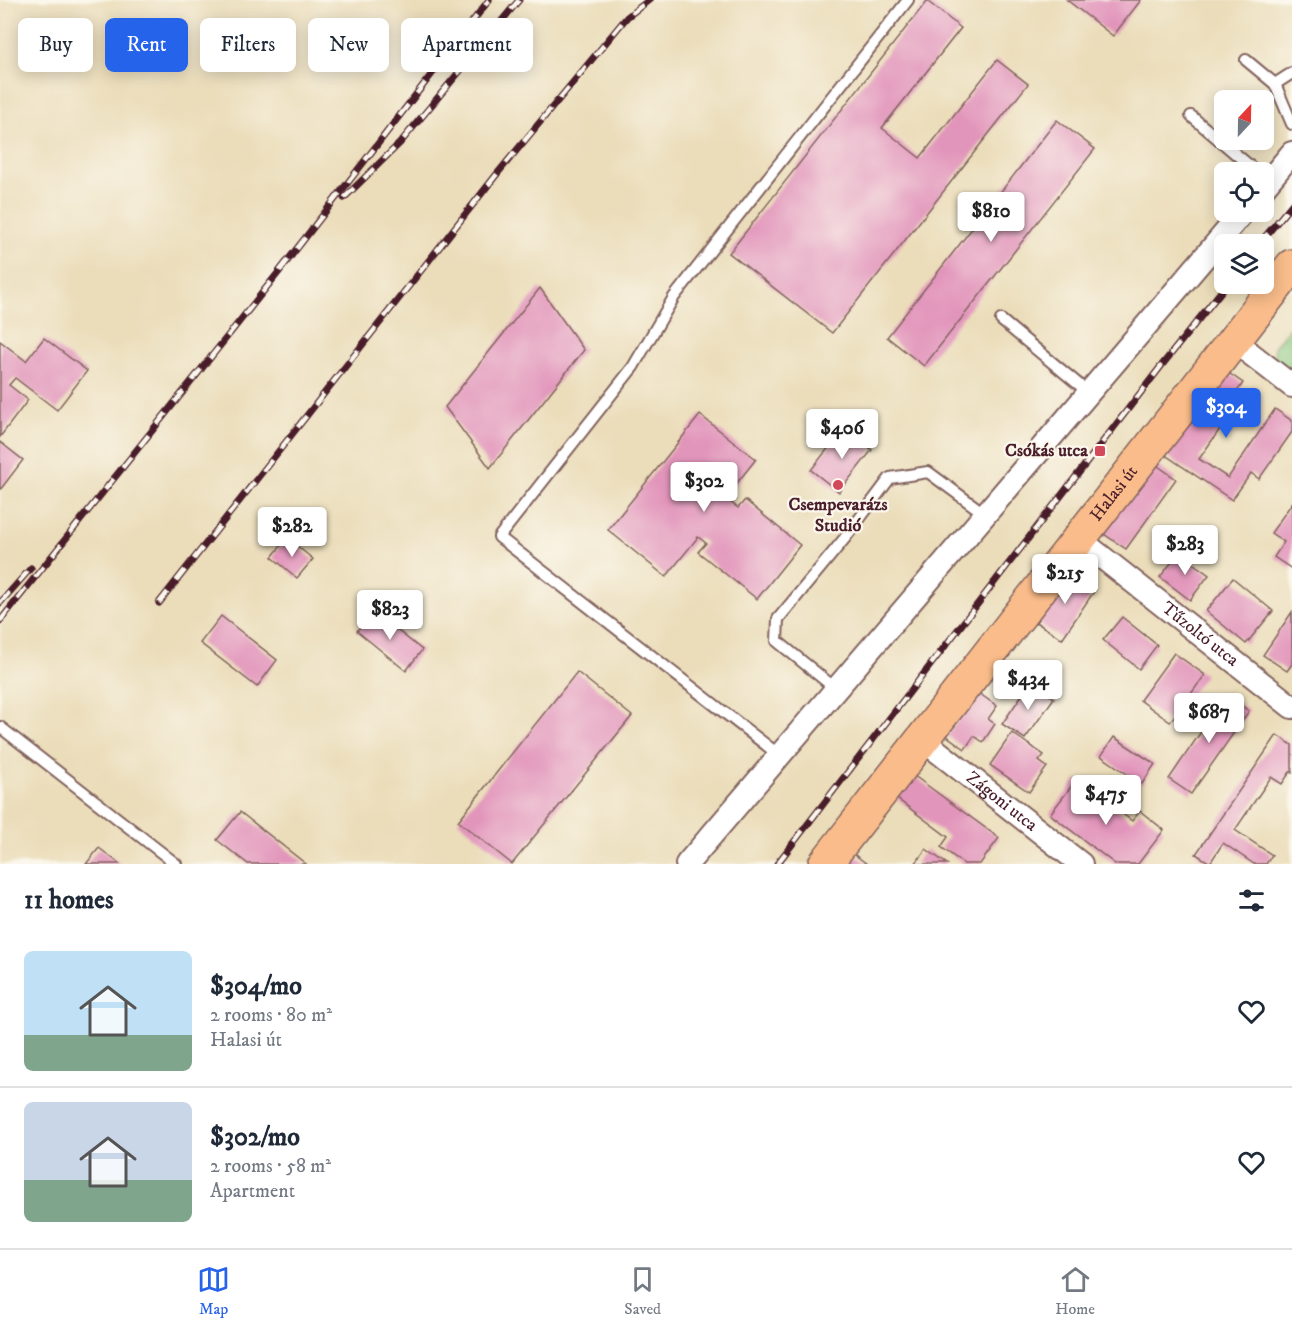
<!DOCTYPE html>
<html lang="en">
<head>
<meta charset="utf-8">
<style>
  :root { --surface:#fff; --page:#f6f6f7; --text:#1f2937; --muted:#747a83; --line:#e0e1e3; --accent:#2563eb }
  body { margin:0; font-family:"IM FELL DW Pica",serif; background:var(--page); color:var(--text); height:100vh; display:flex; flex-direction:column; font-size:22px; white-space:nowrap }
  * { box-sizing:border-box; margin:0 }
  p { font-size:20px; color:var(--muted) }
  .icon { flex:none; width:33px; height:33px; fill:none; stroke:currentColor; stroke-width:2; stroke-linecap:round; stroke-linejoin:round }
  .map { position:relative; height:864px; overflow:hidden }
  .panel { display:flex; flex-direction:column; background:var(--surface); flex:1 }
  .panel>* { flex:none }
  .guide { position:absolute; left:18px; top:18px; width:600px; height:54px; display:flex; gap:12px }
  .needle { width:39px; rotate:22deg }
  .fabs { position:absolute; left:1214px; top:90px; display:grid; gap:12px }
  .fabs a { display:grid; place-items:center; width:60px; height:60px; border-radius:9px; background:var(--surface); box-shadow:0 3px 15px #0003; font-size:30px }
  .price { position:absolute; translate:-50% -51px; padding:0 14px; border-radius:6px; background:#fff; color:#222; font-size:20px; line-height:39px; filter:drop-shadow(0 2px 3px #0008) }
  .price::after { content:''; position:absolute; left:50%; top:36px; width:18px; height:14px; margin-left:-9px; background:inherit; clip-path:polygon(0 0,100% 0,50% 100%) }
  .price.selected { background:var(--accent); color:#fff }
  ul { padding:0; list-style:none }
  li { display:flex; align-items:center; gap:18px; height:150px; padding:0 24px }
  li+li { border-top:2px solid var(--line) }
  li span { display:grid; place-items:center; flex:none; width:168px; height:120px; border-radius:9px; color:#555 }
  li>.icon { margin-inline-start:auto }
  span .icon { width:72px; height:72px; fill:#fffc; stroke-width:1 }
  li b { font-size:26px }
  h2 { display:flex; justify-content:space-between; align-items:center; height:72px; padding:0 24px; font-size:26px }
  .tag { padding:0 21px; border-radius:9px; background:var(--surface); box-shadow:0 3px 15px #0003; font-size:21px; line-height:54px }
  .tag.selected { background:var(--accent); color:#fff }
  .dock { display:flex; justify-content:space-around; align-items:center; height:84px; border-top:2px solid var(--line); background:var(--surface); font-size:16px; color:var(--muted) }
  .dock a { display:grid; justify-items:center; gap:3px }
  .dock .selected { color:var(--accent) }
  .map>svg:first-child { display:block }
</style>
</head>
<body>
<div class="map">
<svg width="1292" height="864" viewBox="0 0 1292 864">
  <rect width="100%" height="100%" fill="#fbf7ec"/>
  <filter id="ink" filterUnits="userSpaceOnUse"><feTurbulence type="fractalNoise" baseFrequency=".0167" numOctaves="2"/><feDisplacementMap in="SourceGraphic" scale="12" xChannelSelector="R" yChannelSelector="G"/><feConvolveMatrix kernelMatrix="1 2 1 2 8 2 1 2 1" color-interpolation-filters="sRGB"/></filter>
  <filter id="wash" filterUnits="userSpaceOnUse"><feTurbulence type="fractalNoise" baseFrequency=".008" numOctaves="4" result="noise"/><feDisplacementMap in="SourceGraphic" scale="24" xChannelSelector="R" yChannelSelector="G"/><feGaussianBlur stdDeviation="1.35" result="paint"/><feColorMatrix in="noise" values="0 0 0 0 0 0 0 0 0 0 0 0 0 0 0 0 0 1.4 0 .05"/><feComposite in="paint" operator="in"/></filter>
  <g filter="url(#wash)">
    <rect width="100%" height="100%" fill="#ebddba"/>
    <!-- green -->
    <path fill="#88c77d" stroke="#697354" stroke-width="1.5" d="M1292 324V375L1276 362 1274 347Z"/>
    <g id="blocks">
      <!-- building -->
      <g fill="#e295bb">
        <path d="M1067 0H1141L1113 36Z"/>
        <path d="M927 1 961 28 882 128 920 158 997 60 1028 84 832 333 729 253Z"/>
        <path d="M1057 120 1095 149 924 366 887 337Z"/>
        <path d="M540 288 584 350 490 468 445 407Z"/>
        <path d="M44 338 87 371 57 410 15 378 9 385 28 400 0 437V341L26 361Z"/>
        <path d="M1223 369 1243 383 1214 425 1220 429 1199 459 1228 478 1275 409 1292 421V432L1259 479 1251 473 1232 500 1164 454Z"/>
        <path d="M700 415 756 459 725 498 738 508 745 500 800 545 757 599 698 552 706 543 698 537 666 577 608 530Z"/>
        <path d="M844 428 872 450 839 492 811 470Z"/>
        <path d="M0 442 23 460 0 490Z"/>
        <path d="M1151 461 1176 479 1126 549 1101 532Z"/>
        <path d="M1292 503V569L1274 557 1284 542 1271 533Z"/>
        <path d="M287 538 313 559 297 578 272 557Z"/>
        <path d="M1179 553 1209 575 1190 600 1160 577Z"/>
        <path d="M1067 571 1095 590 1062 639 1034 621Z"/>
        <path d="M1233 578 1273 611 1246 644 1206 611Z"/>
        <path d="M373 611 422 650 406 671 357 631Z"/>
        <path d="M1292 612V664L1287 671 1263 655Z"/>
        <path d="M221 616 277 660 257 687 200 643Z"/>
        <path d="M1122 617 1157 645 1139 669 1103 640Z"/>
        <path d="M1174 653 1205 675 1170 722 1140 700Z"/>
        <path d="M577 672 632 716 512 864 458 821Z"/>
        <path d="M1031 682 1054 698 1025 739 1002 724Z"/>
        <path d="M977 692 997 706 988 719 995 724 983 742 974 736 965 749 947 736Z"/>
        <path d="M1226 695 1249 711 1191 794 1169 779Z"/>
        <path d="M1012 733 1044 755 1039 761 1047 767 1029 792 990 765Z"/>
        <path d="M1277 735 1292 745V773L1290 772 1282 784 1271 777 1235 830 1272 855 1266 864H1254L1223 843 1210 863 1196 854Z"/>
        <path d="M1114 737 1155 764 1142 784 1101 756Z"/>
        <path d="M913 775 999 838 980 864H964L941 847 948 837 896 798Z"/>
        <path d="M1077 779 1132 821 1140 811 1164 830 1138 864H1115L1050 814Z"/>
        <path d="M240 812 306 864H248L217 840Z"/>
        <path d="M99 848 120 864H86Z"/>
        <path d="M926 849 947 864H915Z"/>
        <path d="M851 852 867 864H842Z"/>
      </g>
    </g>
  </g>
  <g filter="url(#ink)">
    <use href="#blocks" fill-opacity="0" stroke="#82625d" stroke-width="1.5"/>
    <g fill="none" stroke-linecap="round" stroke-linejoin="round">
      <defs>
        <g id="lane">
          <path d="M1246 60 1275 84 1292 124"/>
          <path d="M1275 84 1292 73"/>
          <path d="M1191 116 1257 172"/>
          <path d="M1001 320 1089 393"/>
          <path d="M836 689 777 641 778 619 845 538 890 478 928 472 985 514"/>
          <path d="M0 727 176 864"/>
          <path d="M779 755 499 537 633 367 674 297 908 0"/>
        </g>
        <g id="street">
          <path d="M1263 188 1292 153"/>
          <path d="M1233 340 1292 386"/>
          <path id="s1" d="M1079 539 1292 707"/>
          <path id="s2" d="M923 740 1081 864"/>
          <path d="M687 864 1243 212"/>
        </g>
        <g id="primary">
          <path id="s3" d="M825 864 1292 266"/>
        </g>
      </defs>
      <!-- lane casing -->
      <use href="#lane" stroke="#82625d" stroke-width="14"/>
      <!-- street casing -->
      <use href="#street" stroke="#82625d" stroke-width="26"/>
      <!-- primary casing -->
      <use href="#primary" stroke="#82625d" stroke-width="36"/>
      <!-- lane -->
      <use href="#lane" stroke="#fff" stroke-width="10"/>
      <!-- street -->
      <use href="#street" stroke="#fff" stroke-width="22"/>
      <!-- primary -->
      <use href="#primary" stroke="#f9bc8a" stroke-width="33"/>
      <defs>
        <g id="rail">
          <path d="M344 198 400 143 519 0"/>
          <path d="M1259 244 1292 204"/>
          <path d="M0 603 31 568"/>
          <path d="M159 603 497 174 627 17 649 0"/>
          <path d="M0 621 278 273 489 0"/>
          <path d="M777 864 1162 365 1227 284"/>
        </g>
      </defs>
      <!-- rail casing -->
      <use href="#rail" stroke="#4a1f2b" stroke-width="7"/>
      <!-- rail -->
      <use href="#rail" stroke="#fbf7ec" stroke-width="4.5" stroke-dasharray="14" stroke-linecap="butt"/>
    </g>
  </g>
  <!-- markers -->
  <g fill="#d1495b" stroke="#fbf7ec" stroke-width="2">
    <rect x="1094" y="445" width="12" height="12" rx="3"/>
    <circle cx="838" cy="485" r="6"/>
  </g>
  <g text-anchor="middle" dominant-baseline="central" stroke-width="4.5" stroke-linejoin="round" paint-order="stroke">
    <!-- poi labels -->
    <g font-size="18" font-weight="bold" fill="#4a1f2b" stroke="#fbf7ec" text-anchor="end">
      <text x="1088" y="451">Csókás utca</text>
      <text x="838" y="505" text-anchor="middle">Csempevarázs<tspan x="838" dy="21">Studió</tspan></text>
    </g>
    <!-- street labels -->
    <g font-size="18" fill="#4a1f2b" stroke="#fbf7ec">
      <text stroke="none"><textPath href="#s3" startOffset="470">Halasi út</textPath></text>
      <text stroke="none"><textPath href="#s1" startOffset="154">Tűzoltó utca</textPath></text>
      <text stroke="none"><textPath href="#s2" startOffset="100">Zágoni utca</textPath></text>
    </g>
  </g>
</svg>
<div class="fabs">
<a><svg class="needle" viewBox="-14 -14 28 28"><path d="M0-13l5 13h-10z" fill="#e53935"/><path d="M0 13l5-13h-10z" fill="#747a83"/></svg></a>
<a><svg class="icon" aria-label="locate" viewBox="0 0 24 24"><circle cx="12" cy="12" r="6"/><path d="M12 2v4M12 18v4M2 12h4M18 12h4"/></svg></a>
<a><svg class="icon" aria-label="layers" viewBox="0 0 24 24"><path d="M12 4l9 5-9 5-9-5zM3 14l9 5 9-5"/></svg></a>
</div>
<b class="price" style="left:991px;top:243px">$810</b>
<b class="price selected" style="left:1226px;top:439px">$304</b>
<b class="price" style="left:842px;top:460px">$406</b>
<b class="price" style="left:704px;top:513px">$302</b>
<b class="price" style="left:292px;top:558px">$282</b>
<b class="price" style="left:1185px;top:576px">$283</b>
<b class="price" style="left:1065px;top:605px">$215</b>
<b class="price" style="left:390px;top:641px">$823</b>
<b class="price" style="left:1028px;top:711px">$434</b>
<b class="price" style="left:1209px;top:744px">$687</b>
<b class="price" style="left:1106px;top:826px">$475</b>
<div class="guide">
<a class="tag">Buy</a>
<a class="tag selected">Rent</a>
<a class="tag">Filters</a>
<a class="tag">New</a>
<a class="tag">Apartment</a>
</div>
</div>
<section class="panel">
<h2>11 homes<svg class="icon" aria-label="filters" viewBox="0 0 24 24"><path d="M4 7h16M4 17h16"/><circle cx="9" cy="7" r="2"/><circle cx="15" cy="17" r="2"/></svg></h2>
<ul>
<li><span style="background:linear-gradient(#bfe0f5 70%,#7fa58c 0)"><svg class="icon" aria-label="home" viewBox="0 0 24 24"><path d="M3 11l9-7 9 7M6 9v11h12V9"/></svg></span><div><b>$304/mo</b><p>2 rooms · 80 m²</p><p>Halasi út</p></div><svg class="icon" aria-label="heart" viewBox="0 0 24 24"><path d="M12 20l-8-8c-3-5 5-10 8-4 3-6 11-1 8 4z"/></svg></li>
<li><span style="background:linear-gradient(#c9d6e8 65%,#7fa58c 0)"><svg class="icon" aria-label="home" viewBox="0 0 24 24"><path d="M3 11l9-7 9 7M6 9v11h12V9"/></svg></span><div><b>$302/mo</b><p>2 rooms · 58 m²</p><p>Apartment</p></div><svg class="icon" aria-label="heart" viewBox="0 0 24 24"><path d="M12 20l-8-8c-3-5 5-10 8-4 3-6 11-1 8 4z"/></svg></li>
</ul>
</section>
<nav class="dock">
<a class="selected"><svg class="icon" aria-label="map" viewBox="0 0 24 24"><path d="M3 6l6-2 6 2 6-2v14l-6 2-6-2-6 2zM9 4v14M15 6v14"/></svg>Map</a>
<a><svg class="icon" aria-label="saved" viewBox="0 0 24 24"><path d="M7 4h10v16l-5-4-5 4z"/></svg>Saved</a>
<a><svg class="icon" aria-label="home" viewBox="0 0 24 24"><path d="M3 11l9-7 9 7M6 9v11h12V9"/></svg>Home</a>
</nav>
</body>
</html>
